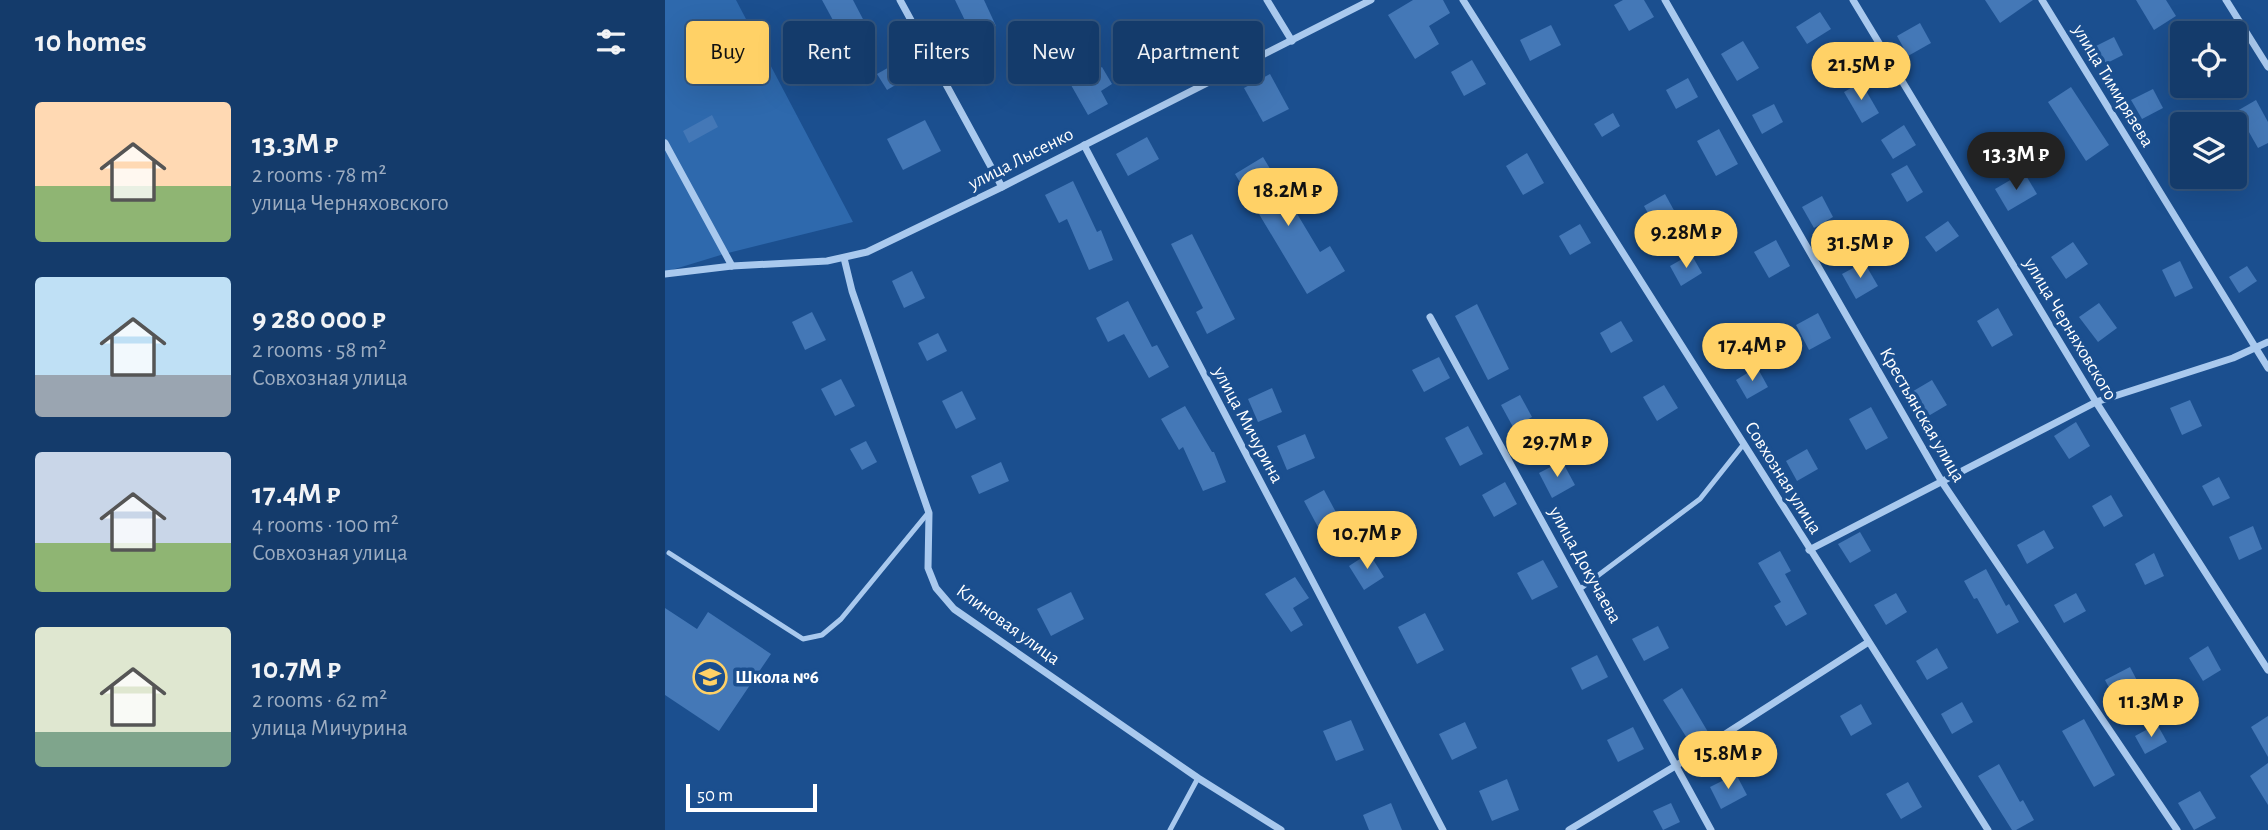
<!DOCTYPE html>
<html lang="en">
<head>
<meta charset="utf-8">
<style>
  :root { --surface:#143b6b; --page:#214673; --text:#f1f3f6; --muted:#9dadc1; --line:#33557e; --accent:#ffd166 }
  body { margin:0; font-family:"Alegreya Sans",sans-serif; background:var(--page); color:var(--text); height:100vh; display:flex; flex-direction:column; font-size:26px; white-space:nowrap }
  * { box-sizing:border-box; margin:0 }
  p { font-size:23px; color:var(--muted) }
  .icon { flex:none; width:38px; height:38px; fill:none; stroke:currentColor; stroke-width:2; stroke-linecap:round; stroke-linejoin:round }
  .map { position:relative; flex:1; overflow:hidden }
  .sheet { display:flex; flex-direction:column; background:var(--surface); width:665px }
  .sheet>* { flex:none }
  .banner { position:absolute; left:21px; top:21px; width:665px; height:63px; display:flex; gap:14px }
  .controls { position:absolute; left:1505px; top:21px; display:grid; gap:14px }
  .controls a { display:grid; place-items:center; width:77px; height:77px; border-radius:7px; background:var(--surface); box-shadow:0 7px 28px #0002,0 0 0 2px var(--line); font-size:35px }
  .scale { position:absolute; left:21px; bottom:18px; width:131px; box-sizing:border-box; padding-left:7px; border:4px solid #fff; border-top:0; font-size:19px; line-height:24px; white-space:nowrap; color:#fff; -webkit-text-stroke:5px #1b4f8f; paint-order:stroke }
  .price { position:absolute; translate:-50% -60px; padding:0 16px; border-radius:24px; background:var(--accent); color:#111; font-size:23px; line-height:46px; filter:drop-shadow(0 2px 4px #0008) }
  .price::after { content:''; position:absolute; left:50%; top:42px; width:21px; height:16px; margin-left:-10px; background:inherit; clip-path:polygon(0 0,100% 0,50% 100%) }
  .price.active { background:#222; color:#fff }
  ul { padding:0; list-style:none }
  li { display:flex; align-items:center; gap:21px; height:175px; padding:0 35px }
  li span { display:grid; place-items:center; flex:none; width:196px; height:140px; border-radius:7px; color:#555 }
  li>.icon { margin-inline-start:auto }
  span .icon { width:84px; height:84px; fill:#fffc; stroke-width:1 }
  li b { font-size:30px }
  h2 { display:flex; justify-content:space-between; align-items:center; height:84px; padding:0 35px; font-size:30px }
  .chip { padding:0 24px; border-radius:7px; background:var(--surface); box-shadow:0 7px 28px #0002,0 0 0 2px var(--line); font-size:24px; line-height:63px }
  .chip.active { background:var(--accent); color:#111 }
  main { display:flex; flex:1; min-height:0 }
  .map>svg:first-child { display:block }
</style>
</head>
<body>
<main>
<section class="sheet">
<h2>10 homes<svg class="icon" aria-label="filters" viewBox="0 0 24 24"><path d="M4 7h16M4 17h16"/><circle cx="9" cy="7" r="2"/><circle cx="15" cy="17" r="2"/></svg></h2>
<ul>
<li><span style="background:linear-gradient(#ffd9b3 60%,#8fb573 0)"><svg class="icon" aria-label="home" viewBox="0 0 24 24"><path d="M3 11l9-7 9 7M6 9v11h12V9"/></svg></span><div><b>13.3M ₽</b><p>2 rooms · 78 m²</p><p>улица Черняховского</p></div></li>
<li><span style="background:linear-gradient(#bfe0f5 70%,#9aa5b1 0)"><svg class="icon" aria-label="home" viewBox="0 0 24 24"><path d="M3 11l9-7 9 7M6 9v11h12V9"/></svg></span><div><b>9 280 000 ₽</b><p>2 rooms · 58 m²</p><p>Совхозная улица</p></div></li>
<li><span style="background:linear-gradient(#c9d6e8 65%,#8fb573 0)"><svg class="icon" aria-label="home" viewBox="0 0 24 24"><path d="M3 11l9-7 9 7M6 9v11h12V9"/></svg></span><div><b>17.4M ₽</b><p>4 rooms · 100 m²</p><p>Совхозная улица</p></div></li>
<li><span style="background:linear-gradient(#dfe7d0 75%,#7fa58c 0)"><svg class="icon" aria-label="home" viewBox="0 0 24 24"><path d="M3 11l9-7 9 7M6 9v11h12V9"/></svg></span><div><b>10.7M ₽</b><p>2 rooms · 62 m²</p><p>улица Мичурина</p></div></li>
</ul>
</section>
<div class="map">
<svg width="1603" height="830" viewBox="0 0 1603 830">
  <rect width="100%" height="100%" fill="#1b4f8f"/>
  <!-- green -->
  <path fill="#2e69ad" d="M0 0H71L188 222 59 254 0 272Z"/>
  <!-- building -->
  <g fill="#4478b7">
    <path d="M157 0H188L200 23 176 35Z"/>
    <path d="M290 0H319L331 26 308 37Z"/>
    <path d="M748 0H778L785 13 764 26 774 44 750 59 723 15Z"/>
    <path d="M958 0H979L989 17 964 31 949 5Z"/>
    <path d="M1320 0H1368L1335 23Z"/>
    <path d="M1471 0H1501L1511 16 1489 30Z"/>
    <path d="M1155 12 1166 29 1142 44 1131 27Z"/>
    <path d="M1255 23 1266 43 1243 56 1232 36Z"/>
    <path d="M886 25 896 45 865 61 855 40Z"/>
    <path d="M1449 37 1458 55 1436 66 1427 48Z"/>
    <path d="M1078 41 1094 68 1072 81 1056 54Z"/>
    <path d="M242 57 251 73 222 90 212 74Z"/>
    <path d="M807 60 821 84 799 96 786 72Z"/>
    <path d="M437 67 447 84 436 91 443 104 423 115 406 85Z"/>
    <path d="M605 74 624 109 598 122 579 88Z"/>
    <path d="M1023 78 1033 97 1011 109 1001 90Z"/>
    <path d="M1196 82 1214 113 1197 123 1179 92Z"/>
    <path d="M1406 87 1444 145 1421 161 1383 102Z"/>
    <path d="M1488 89 1498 108 1477 119 1466 100Z"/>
    <path d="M1591 100 1603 122V143L1593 148 1572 111Z"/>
    <path d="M1109 104 1118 122 1097 134 1087 115Z"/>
    <path d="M948 113 955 126 937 137 929 124Z"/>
    <path d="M47 115 53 127 24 143 18 131Z"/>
    <path d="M260 120 276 151 238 170 222 139Z"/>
    <path d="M1239 125 1251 145 1228 159 1216 140Z"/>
    <path d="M1054 129 1073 164 1051 176 1032 141Z"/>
    <path d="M482 137 494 159 463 176 451 154Z"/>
    <path d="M862 153 879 183 858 195 841 166Z"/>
    <path d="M598 157 655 252 665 246 680 271 642 294 570 174Z"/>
    <path d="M1242 165 1258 192 1242 202 1226 174Z"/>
    <path d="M1359 172 1372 194 1343 211 1330 189Z"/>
    <path d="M408 181 432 232 436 230 448 260 424 270 402 219 394 223 380 195Z"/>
    <path d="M1000 194 1011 214 990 226 979 206Z"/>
    <path d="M1157 196 1168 217 1149 228 1137 207Z"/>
    <path d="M1283 221 1294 236 1271 252 1260 237Z"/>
    <path d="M915 224 926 243 905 255 894 236Z"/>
    <path d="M527 234 570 319 542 334 531 312 538 308 506 244Z"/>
    <path d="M1111 240 1125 266 1104 278 1089 252Z"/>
    <path d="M1408 242 1423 264 1401 279 1386 257Z"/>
    <path d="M1026 254 1037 273 1016 286 1005 266Z"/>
    <path d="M1515 261 1528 288 1510 297 1497 270Z"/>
    <path d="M1199 262 1213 286 1191 299 1177 274Z"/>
    <path d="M1582 266 1592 281 1574 293 1564 277Z"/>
    <path d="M247 271 260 298 239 308 227 281Z"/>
    <path d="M463 301 487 347 492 345 504 367 484 378 459 334 443 342 431 318Z"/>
    <path d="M1434 303 1452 328 1433 342 1414 317Z"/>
    <path d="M812 304 844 369 823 380 790 316Z"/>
    <path d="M1333 308 1348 335 1327 347 1312 321Z"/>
    <path d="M147 312 161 340 140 350 127 322Z"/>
    <path d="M1153 313 1166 338 1144 350 1131 325Z"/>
    <path d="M956 321 968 341 946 353 935 333Z"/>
    <path d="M1070 323 1081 343 1059 355 1048 335Z"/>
    <path d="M273 333 282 351 262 361 253 343Z"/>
    <path d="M774 357 785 378 759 392 747 370Z"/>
    <path d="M1092 367 1103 387 1082 399 1071 380Z"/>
    <path d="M176 379 190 406 170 416 156 389Z"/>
    <path d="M1267 380 1282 405 1260 418 1245 393Z"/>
    <path d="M999 385 1013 408 992 421 978 397Z"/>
    <path d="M607 388 617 412 593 422 583 399Z"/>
    <path d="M297 391 311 419 291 429 277 401Z"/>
    <path d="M855 395 867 417 848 427 836 405Z"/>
    <path d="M1525 400 1537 426 1517 435 1505 408Z"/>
    <path d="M520 406 547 452H549L561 482 538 491 518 447 514 450 496 419Z"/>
    <path d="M1206 407 1223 438 1201 450 1184 419Z"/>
    <path d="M1411 422 1425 446 1404 459 1389 436Z"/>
    <path d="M803 426 818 454 795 466 780 438Z"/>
    <path d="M640 434 650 458 622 470 612 446Z"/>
    <path d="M201 441 212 462 197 470 185 449Z"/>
    <path d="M1142 449 1153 469 1132 481 1121 461Z"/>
    <path d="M897 461 910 485 887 498 874 473Z"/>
    <path d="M336 462 344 481 314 494 306 476Z"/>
    <path d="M1554 477 1565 498 1548 506 1537 486Z"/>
    <path d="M840 482 852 504 829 517 817 495Z"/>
    <path d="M659 490 673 516 653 527 639 501Z"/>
    <path d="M1446 495 1458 516 1439 527 1427 506Z"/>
    <path d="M1588 526 1597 549 1574 560 1564 537Z"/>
    <path d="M1379 530 1389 548 1362 564 1352 545Z"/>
    <path d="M1195 532 1206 551 1185 563 1173 544Z"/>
    <path d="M1115 551 1126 571 1120 574 1142 614 1121 626 1109 606 1116 602 1093 563Z"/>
    <path d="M704 553 719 577 699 590 684 566Z"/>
    <path d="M1489 553 1499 576 1480 585 1470 564Z"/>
    <path d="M878 560 893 587 867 600 852 573Z"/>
    <path d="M1321 569 1341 606 1344 604 1354 622 1332 634 1312 598 1309 599 1299 581Z"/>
    <path d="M630 577 644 598 628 608 638 625 626 632 600 594Z"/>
    <path d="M406 592 419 619 386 636 372 609Z"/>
    <path d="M1231 593 1242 612 1221 625 1209 605Z"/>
    <path d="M1411 593 1421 611 1399 623 1389 605Z"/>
    <path d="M0 608 32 629 43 612 106 654 54 731 0 695Z"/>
    <path d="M760 613 779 650 752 664 733 627Z"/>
    <path d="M993 626 1004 648 979 661 967 639Z"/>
    <path d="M1543 646 1556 670 1538 681 1524 658Z"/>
    <path d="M1272 648 1283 668 1262 680 1251 661Z"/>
    <path d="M932 655 943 677 917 690 906 668Z"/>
    <path d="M1465 667 1478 692 1453 705 1440 680Z"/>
    <path d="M1017 688 1043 732 1025 743 998 700Z"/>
    <path d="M1297 702 1308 722 1287 734 1276 714Z"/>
    <path d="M1196 704 1207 724 1186 736 1175 716Z"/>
    <path d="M1603 716V757L1586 727Z"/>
    <path d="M1419 719 1450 775 1429 787 1397 731Z"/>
    <path d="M686 720 699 750 671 761 658 731Z"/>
    <path d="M800 722 812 748 787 760 774 734Z"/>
    <path d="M1492 724 1502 742 1480 754 1470 736Z"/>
    <path d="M968 727 979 749 953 762 942 740Z"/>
    <path d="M1603 763V805L1585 776Z"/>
    <path d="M1334 764 1355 802 1358 800 1369 820 1351 830H1347L1313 776Z"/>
    <path d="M1071 774 1082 795 1056 809 1045 787Z"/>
    <path d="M842 779 854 810 827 821 814 791Z"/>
    <path d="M1243 782 1257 807 1236 819 1221 794Z"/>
    <path d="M1535 791 1551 818 1529 830 1513 803Z"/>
    <path d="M726 803 737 830H704L698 815Z"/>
    <path d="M1006 803 1015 822 998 830 988 811Z"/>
  </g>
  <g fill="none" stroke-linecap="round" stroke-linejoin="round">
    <!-- service -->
    <g stroke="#a9c9ee" stroke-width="5">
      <path d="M4 553 138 639 157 635 176 619 263 513"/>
      <path d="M915 589 1035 499 1078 445"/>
      <path d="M505 830 533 778"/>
    </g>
    <!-- minor -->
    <g stroke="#a9c9ee" stroke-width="7">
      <path d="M235 0 337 187"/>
      <path d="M602 0 627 41"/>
      <path d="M798 0 1323 830"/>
      <path d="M1000 0 1277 482 1512 830"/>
      <path d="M1188 0 1431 402 1603 670"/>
      <path d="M1377 0 1603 368"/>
      <path d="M1561 0 1603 67"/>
      <path d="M0 143 67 266"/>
      <path d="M419 145 778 830"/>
      <path d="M179 258 187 291 264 513 263 568 271 588 289 609 533 778 616 830"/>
      <path d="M0 274 67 266 162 261 202 252 337 187 706 0"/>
      <path d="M765 317 1046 830"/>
      <path d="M1144 550 1431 402 1568 358 1603 342"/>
      <path d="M904 830 1012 765 1202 643"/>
    </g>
  </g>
  <!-- icons -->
  <defs>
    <symbol id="school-ring" viewBox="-11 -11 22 22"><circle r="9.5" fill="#1b4f8f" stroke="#ffd166" stroke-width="1.5"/><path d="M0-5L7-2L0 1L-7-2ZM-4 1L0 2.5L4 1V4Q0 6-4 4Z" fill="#ffd166"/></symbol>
  </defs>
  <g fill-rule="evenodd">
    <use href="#school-ring" x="26" y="658" width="38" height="38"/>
  </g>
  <g text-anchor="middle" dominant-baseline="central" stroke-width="7" stroke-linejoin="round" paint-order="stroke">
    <!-- street labels -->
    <g font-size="19" fill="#fff" stroke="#1b4f8f">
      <text transform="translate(1448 86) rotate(59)">улица Тимирязева</text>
      <text transform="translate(356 159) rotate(-27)">улица Лысенко</text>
      <text transform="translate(1405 329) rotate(59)">улица Черняховского</text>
      <text transform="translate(1257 415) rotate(60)">Крестьянская улица</text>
      <text transform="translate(583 425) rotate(62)">улица Мичурина</text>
      <text transform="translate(1118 478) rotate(58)">Совхозная улица</text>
      <text transform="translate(920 565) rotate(61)">улица Докучаева</text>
      <text transform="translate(343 625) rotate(36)">Клиновая улица</text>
    </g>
    <!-- poi labels -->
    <g font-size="19" font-weight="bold" fill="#fff" stroke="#1b4f8f" text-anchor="start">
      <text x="70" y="677">Школа №6</text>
    </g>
  </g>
</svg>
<div class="controls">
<a><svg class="icon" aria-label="locate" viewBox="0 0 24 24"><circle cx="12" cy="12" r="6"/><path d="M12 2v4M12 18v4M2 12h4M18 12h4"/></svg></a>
<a><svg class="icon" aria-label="layers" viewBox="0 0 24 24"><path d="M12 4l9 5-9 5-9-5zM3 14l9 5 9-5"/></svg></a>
</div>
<div class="scale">50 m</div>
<b class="price" style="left:1196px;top:102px">21.5M ₽</b>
<b class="price active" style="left:1351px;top:192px">13.3M ₽</b>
<b class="price" style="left:623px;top:228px">18.2M ₽</b>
<b class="price" style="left:1021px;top:270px">9.28M ₽</b>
<b class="price" style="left:1195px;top:280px">31.5M ₽</b>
<b class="price" style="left:1087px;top:383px">17.4M ₽</b>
<b class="price" style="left:892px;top:479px">29.7M ₽</b>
<b class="price" style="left:702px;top:571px">10.7M ₽</b>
<b class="price" style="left:1486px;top:739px">11.3M ₽</b>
<b class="price" style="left:1063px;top:791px">15.8M ₽</b>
<div class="banner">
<a class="chip active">Buy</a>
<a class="chip">Rent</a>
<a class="chip">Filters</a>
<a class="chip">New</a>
<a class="chip">Apartment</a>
</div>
</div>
</main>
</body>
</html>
